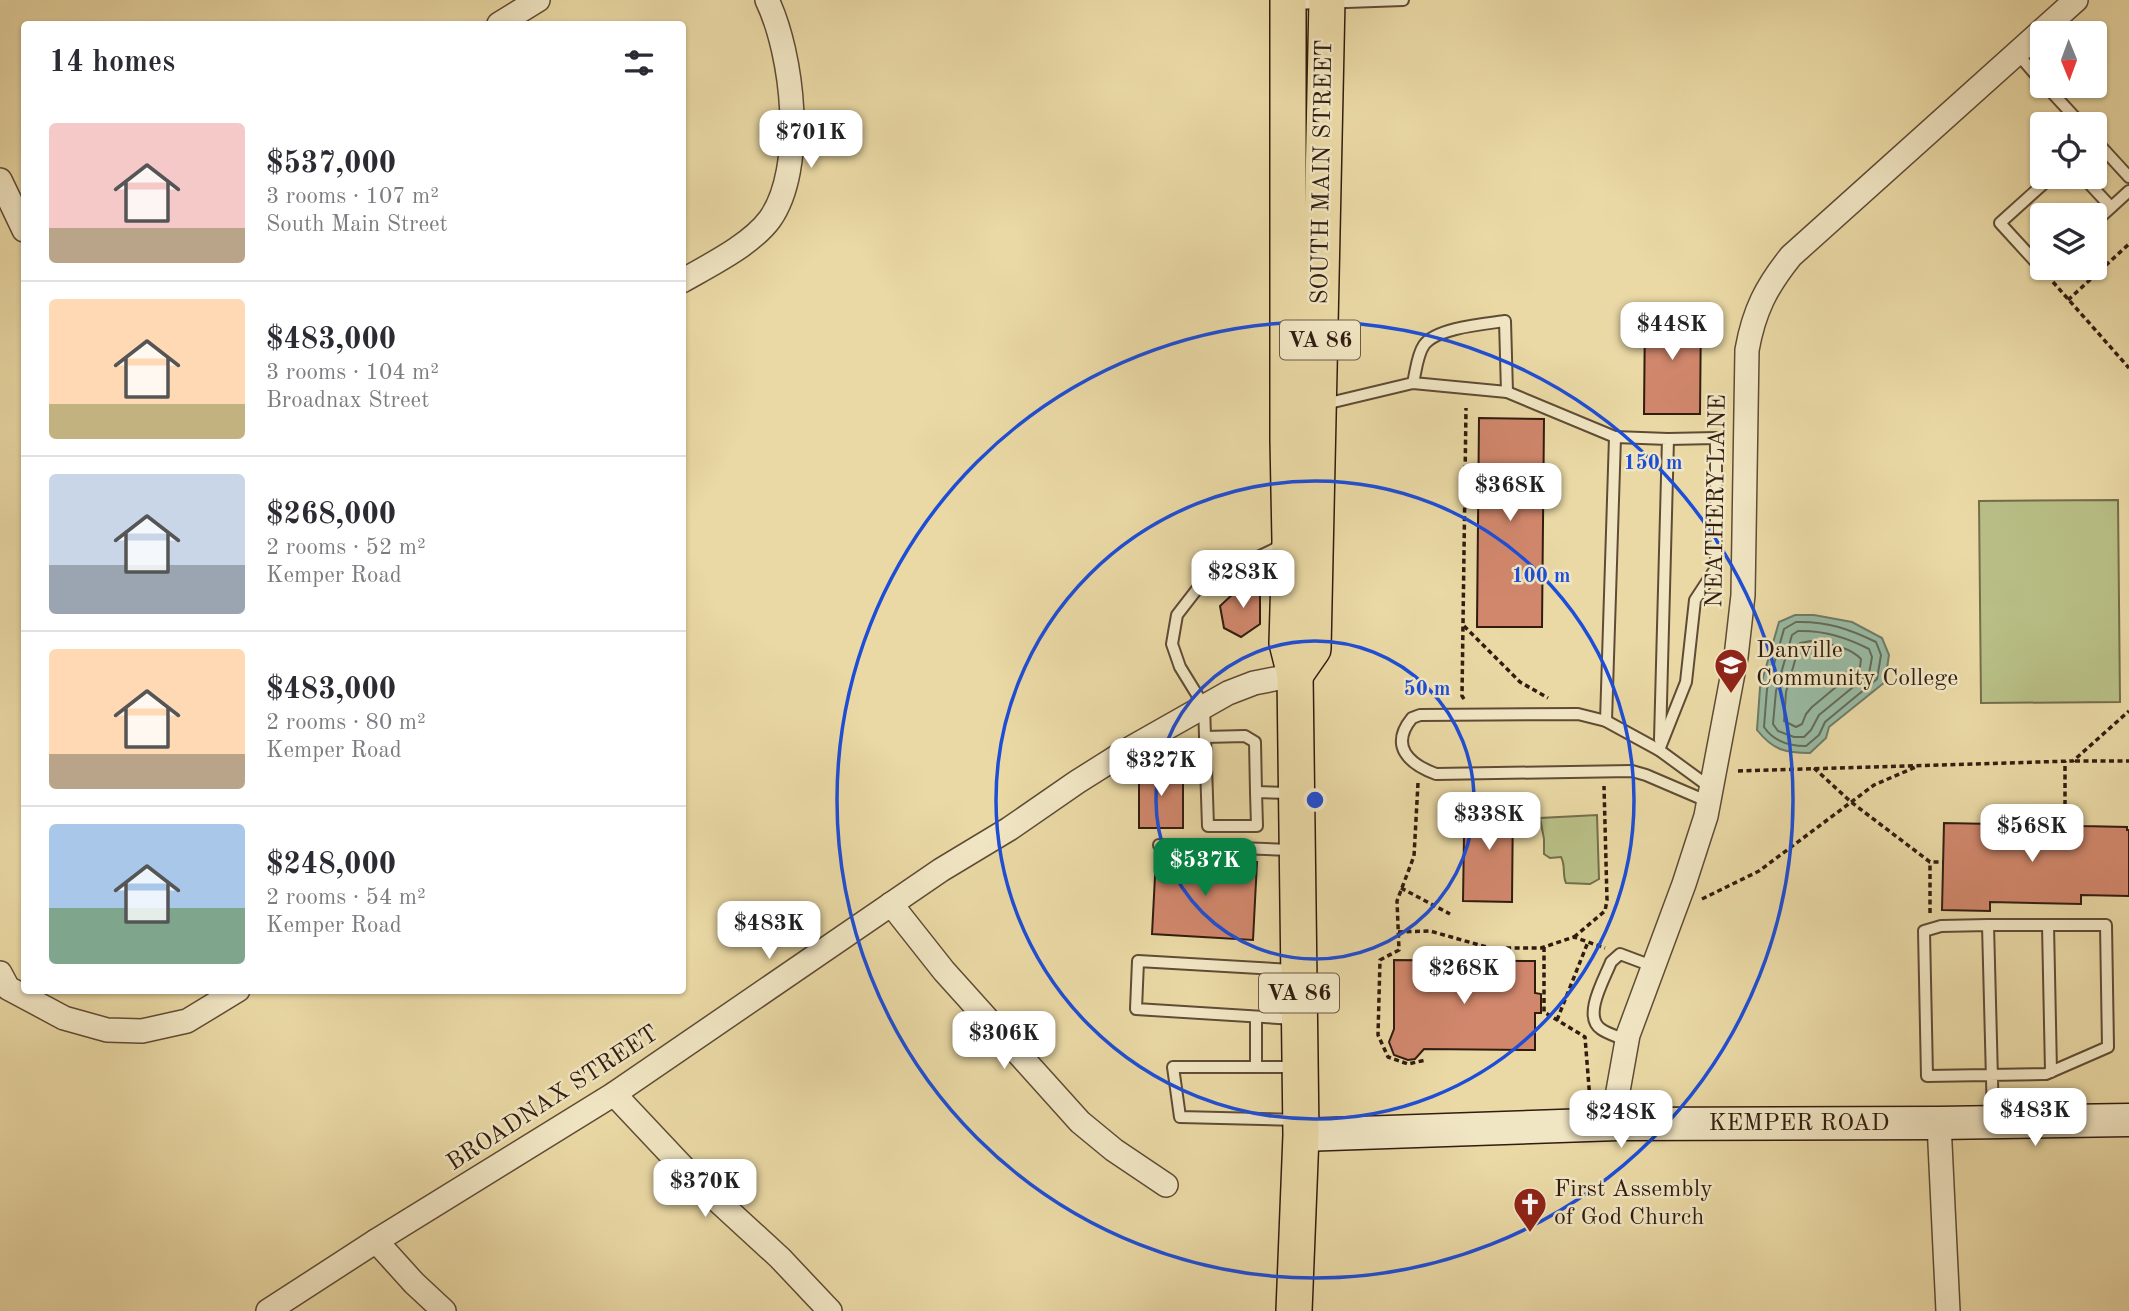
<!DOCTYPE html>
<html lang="en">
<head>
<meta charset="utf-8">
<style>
  :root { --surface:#fff; --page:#f2f2f3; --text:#2b2b33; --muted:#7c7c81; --line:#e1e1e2; --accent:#0b8043 }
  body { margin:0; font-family:"Old Standard TT",serif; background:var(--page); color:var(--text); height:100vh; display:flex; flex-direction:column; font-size:26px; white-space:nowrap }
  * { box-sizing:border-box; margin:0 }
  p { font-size:23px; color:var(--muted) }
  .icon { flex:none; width:38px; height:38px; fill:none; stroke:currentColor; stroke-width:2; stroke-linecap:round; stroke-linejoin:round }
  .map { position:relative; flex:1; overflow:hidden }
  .drawer { position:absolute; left:21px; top:21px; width:665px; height:973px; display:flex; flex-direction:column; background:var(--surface); border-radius:7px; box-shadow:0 2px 5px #0004 }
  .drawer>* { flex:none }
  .needle { width:46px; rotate:179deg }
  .controls { position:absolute; left:2030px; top:21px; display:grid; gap:14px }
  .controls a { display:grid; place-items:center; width:77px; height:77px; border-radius:7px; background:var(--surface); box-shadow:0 2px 5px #0004; font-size:35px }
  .price { position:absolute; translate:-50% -60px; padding:0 16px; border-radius:14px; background:#fff; color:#222; font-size:23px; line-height:46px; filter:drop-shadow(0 2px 4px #0008) }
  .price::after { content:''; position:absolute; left:50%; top:42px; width:21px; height:16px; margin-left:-10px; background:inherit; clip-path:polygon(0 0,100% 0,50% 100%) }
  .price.on { background:var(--accent); color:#fff }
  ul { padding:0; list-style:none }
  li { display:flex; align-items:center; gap:21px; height:175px; padding:0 28px }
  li+li { border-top:2px solid var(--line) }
  li span { display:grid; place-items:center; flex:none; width:196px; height:140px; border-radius:7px; color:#555 }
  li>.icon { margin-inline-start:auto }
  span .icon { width:84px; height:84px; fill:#fffc; stroke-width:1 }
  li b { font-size:30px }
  h2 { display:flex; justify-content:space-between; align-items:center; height:84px; padding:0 28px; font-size:30px }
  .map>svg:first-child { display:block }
</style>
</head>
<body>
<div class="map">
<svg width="2129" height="1311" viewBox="0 0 2129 1311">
  <rect width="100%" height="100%" fill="#ead9a5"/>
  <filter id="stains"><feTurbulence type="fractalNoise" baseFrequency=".00286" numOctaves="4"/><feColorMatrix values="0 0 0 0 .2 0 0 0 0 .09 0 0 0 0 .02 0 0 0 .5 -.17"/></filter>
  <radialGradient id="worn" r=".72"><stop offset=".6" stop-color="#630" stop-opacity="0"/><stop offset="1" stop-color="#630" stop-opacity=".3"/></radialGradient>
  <!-- green -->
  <g fill="#b8bf86" stroke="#746e4b" stroke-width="2">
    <path d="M2118 500 2120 702 1981 703 1979 501Z"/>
    <path d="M1597 815 1599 879 1590 884 1566 883C1562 875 1566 866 1561 857L1550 858 1544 854V839L1540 818Z"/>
  </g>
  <!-- water -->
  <path fill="#98baa3" stroke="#6f7b68" stroke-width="2" d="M1795 615H1814L1852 622 1882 638 1889 655 1885 682 1829 727 1826 738 1810 753C1785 753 1773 750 1757 730L1760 688 1779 622Z"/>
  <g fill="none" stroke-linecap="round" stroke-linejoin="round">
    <!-- shore -->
    <g stroke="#646b5a" stroke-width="2">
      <path d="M1796 622C1827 621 1849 629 1876 642L1881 655 1877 679 1825 722 1819 735 1806 746C1789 746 1774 742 1764 727L1767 689 1784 629Z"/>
      <path d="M1798 631C1824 630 1846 637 1869 649L1872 657 1869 674 1819 715 1811 730 1804 737H1794L1778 731 1773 724 1776 691 1792 635Z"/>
      <path d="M1811 641C1828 644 1849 646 1861 659L1860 667 1812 707 1806 714 1802 724 1796 727 1784 721 1786 692 1800 643Z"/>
    </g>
  </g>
  <!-- building -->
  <g fill="#d1876c" stroke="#311c10" stroke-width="2">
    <path d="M1645 311H1701L1700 414H1644Z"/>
    <path d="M1479 418 1544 419 1542 627H1477Z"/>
    <path d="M1252 579 1260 583V624L1241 637 1224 628 1220 606 1236 591 1242 592 1247 583Z"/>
    <rect x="1139" y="768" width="44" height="60"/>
    <path d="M1472 799H1513L1512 902 1463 901 1464 835 1472 836Z"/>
    <path d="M2046 822H2082V826L2127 827V830H2129V896L2081 895V904L1990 902V911L1942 910 1944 823 2045 825Z"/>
    <path d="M1156 857 1257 862 1253 940 1152 934Z"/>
    <path d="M1394 960 1535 961V993L1541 994V1013H1535V1050L1424 1049 1415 1059 1408 1060 1394 1055 1389 1042 1394 1029Z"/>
  </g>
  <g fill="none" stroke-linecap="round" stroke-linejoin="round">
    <defs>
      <g id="lane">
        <path d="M1291 4 1403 0"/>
        <path d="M2017 53 2042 82"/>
        <path d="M2046 86 2081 124"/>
        <path d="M2095 140 2129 177"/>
        <path d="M2083 177 2111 207"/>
        <path d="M2095 222 2129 191"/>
        <path d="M2044 268 2042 269 2000 223 2051 177"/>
        <path d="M1507 392 1615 437 1606 721"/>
        <path d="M1325 404 1413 383 1507 392 1505 321C1484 324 1436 328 1424 345 1417 355 1416 371 1413 383"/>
        <path d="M1615 437 1668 439 1660 740"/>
        <path d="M1285 544 1201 584 1177 615 1172 644 1180 667 1204 706 1208 826H1257L1256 792 1292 793"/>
        <path d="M1205 737 1245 736 1255 742 1256 792"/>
        <path d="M1659 750 1686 682 1695 600 1716 568V438L1668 439"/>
        <path d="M1709 802 1646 775 1632 771 1436 774C1409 764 1389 746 1412 718L1420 715 1578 714 1606 721 1659 750 1711 788"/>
        <path d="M1159 845 1291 850"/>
        <path d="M1988 925H2106L2108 1047 2046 1074 1927 1076 1924 931 1941 926 1988 925 1993 1118"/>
        <path d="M2048 925 2051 1072"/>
        <path d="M1293 970 1138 961 1136 1009 1294 1019"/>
        <path d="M1627 1041C1619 1037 1608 1034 1601 1029 1582 1016 1605 978 1611 962L1620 954 1652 966"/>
        <path d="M1256 1067V1017"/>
        <path d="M1294 1067H1173L1180 1117 1297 1120"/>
      </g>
      <g id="street">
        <path d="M499 24 538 0"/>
        <path d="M0 180 24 230"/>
        <path d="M682 281C710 265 751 245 770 219 806 168 793 54 767 0"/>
        <path d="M891 904 944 971 1080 1122 1114 1150 1166 1185"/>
        <path d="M0 973 8 988 64 1018 107 1030 142 1031 187 1021 238 990"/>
        <path d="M614 1094 694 1179 780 1258 830 1311"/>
        <path d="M1939 1123 1948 1311"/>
        <path d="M1617 1124 1618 1091 1628 1035 1684 884 1706 816 1736 657 1743 595 1747 350C1754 311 1766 287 1791 256L2076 0"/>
        <path d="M376 1241 414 1283 444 1311"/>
        <path d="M268 1311 376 1241 614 1094 941 870 1009 829 1077 782 1131 748 1228 693 1254 683 1295 675"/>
      </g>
      <path id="secondary" d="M1301 1135 1617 1124 1939 1123 2129 1120"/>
      <g id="primary">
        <path d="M1288 0V440L1290 541 1287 643 1295 675 1301 1135 1294 1311"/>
        <path d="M1295 675 1313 649 1327 0"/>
      </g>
    </defs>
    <!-- lane casing -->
    <use href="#lane" stroke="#5f4b35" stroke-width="14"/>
    <!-- street casing -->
    <use href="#street" stroke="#5f4b35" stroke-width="26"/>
    <!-- secondary casing -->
    <use href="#secondary" stroke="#311c10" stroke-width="35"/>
    <!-- primary casing -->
    <use href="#primary" stroke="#311c10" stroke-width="38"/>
    <!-- path -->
    <g stroke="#311c10" stroke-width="3.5" stroke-dasharray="5 3.5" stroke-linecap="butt">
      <path d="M2053 282 2129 368"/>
      <path d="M2068 300 2129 244"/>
      <path d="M1464 626 1520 682 1548 698"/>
      <path d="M1464 699 1462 696 1466 408"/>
      <path d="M2075 761H2129"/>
      <path d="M1814 768 1851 802 1930 862H1943"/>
      <path d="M1738 771 2073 761 2129 711"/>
      <path d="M1418 783 1414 856 1397 901 1399 950 1380 960 1378 1035 1388 1057 1408 1064 1426 1060"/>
      <path d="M2065 822V761"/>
      <path d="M1401 888 1450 914"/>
      <path d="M1702 899 1759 871 1874 785 1918 766"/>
      <path d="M1930 913V862"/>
      <path d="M1398 932 1430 931 1490 948H1541L1574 937 1605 948"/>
      <path d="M1574 937 1605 911 1607 900 1604 786"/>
      <path d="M1544 947V1012L1585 1037 1590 1100"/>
      <path d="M1557 1020 1588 942"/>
    </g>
    <!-- lane -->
    <use href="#lane" stroke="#f1e6c4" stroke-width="10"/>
    <!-- street -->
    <use href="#street" stroke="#f1e6c4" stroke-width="23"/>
    <!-- secondary -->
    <use href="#secondary" stroke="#f1e6c4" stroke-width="32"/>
    <!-- primary -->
    <use href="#primary" stroke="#ead9a5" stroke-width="35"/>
  </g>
  <!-- distance rings -->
  <g fill="none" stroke="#1d4ed8" stroke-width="3.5">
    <circle cx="1315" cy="800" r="159"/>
    <circle cx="1315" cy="800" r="319"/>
    <circle cx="1315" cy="800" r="478"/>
  </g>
  <!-- icons -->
  <defs>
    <symbol id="university-pin" viewBox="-11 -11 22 30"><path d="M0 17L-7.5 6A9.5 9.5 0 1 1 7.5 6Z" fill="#8f2418" stroke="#f1e6c4"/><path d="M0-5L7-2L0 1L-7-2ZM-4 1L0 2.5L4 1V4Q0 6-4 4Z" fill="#fff"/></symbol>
    <symbol id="church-pin" viewBox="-11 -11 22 30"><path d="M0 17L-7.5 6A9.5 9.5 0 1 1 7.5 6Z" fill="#8f2418" stroke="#f1e6c4"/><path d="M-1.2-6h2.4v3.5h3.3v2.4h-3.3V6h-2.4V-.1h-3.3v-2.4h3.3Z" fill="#fff"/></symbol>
  </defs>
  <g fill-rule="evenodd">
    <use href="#university-pin" x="1712" y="646" width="38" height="52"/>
    <use href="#church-pin" x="1511" y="1185" width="38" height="52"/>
  </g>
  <g text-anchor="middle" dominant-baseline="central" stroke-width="5" stroke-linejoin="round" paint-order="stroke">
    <!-- shield labels -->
    <g fill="#f1e6c4" stroke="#6b5946" stroke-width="2">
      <rect x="1280" y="320.5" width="80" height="39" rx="5"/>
      <rect x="1259" y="973.5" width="80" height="39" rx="5"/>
    </g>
    <g font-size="23" font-weight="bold" fill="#311c10">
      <text x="1320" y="340">VA 86</text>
      <text x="1299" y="993">VA 86</text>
    </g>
    <!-- street labels -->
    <g font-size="24" fill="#311c10" stroke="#f1e6c4">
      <text transform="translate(1323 172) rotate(-89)">SOUTH MAIN STREET</text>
      <text transform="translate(1717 501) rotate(-89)">NEATHERY LANE</text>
      <text transform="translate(553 1099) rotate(-33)">BROADNAX STREET</text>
      <text x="1799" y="1124">KEMPER ROAD</text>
    </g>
    <!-- poi labels -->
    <g font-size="24" fill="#311c10" stroke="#f1e6c4" text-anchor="start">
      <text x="1756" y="651">Danville<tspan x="1756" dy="28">Community College</tspan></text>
      <text x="1554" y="1190">First Assembly<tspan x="1554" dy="28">of God Church</tspan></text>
    </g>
  </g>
  <circle cx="1315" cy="800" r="10" fill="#1d4ed8" stroke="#f1e6c4" stroke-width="3.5"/>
  <g font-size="21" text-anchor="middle" font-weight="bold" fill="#1d4ed8" stroke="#f1e6c4" stroke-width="5" stroke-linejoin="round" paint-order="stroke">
    <text x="1653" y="469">150 m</text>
    <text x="1541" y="582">100 m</text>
    <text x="1427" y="695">50 m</text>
  </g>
  <rect width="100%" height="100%" filter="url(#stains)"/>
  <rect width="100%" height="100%" fill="url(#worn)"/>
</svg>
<div class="controls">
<a><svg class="needle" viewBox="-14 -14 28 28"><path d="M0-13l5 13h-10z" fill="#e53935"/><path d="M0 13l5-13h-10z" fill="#7c7c81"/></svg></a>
<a><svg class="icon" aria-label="locate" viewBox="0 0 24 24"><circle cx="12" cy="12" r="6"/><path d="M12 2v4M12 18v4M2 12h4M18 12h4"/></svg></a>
<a><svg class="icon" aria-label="layers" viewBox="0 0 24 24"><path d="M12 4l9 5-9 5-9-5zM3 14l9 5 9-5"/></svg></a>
</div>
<b class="price" style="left:811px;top:170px">$701K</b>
<b class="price" style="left:1672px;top:362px">$448K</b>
<b class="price" style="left:1510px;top:523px">$368K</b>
<b class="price" style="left:1243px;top:610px">$283K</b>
<b class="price" style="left:1161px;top:798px">$327K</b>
<b class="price" style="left:1489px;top:852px">$338K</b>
<b class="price" style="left:2032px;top:864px">$568K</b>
<b class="price on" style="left:1205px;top:898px">$537K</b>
<b class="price" style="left:769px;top:961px">$483K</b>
<b class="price" style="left:1464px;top:1006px">$268K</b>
<b class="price" style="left:1004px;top:1071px">$306K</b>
<b class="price" style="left:2035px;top:1148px">$483K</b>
<b class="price" style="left:1621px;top:1150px">$248K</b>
<b class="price" style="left:705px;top:1219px">$370K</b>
<section class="drawer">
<h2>14 homes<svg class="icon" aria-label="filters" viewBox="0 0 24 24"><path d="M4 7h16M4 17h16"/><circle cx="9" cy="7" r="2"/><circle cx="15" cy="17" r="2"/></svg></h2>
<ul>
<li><span style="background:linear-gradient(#f6c9c9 75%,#b9a48a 0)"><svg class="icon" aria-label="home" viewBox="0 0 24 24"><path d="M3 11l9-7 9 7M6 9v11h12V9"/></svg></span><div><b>$537,000</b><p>3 rooms · 107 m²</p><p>South Main Street</p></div></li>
<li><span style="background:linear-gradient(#ffd9b3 75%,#c2b280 0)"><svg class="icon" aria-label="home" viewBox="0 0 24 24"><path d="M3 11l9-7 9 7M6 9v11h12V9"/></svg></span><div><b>$483,000</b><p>3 rooms · 104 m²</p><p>Broadnax Street</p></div></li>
<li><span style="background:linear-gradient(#c9d6e8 65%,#9aa5b1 0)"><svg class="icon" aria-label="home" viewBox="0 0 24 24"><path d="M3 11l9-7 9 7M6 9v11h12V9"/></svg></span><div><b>$268,000</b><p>2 rooms · 52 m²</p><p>Kemper Road</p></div></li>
<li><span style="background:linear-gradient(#ffd9b3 75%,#b9a48a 0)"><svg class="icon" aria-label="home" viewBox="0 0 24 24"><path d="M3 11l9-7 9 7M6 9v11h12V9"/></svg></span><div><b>$483,000</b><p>2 rooms · 80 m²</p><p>Kemper Road</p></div></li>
<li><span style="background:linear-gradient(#a9c7e8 60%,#7fa58c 0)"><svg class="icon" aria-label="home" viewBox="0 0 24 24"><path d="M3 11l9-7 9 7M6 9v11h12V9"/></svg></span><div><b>$248,000</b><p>2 rooms · 54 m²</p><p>Kemper Road</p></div></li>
</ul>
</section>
</div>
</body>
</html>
